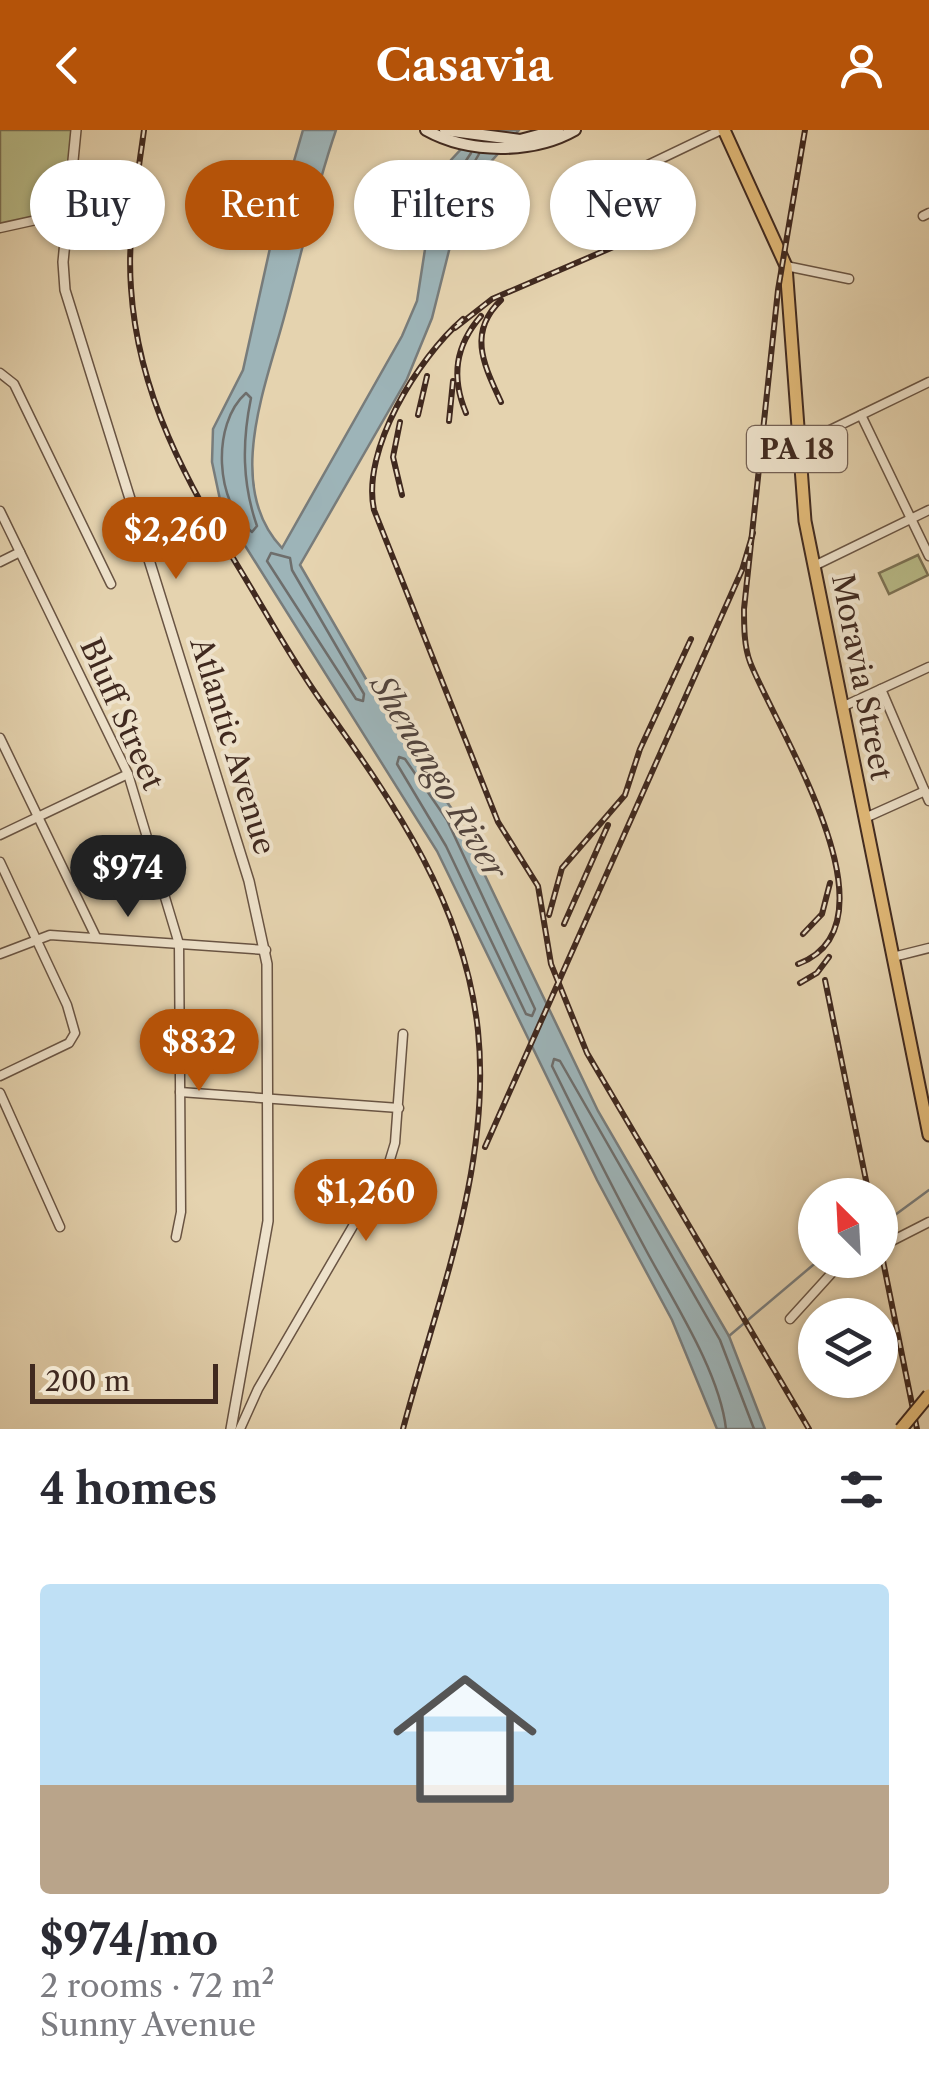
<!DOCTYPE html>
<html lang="en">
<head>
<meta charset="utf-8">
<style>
  :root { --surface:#fff; --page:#f2f2f3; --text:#2b2b33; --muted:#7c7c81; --accent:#b45309 }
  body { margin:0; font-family:"Libre Caslon Text",serif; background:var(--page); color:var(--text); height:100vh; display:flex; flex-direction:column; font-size:38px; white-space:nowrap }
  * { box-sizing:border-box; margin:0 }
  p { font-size:32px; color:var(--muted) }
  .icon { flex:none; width:55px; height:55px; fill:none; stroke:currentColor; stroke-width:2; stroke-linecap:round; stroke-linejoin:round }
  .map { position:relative; height:1299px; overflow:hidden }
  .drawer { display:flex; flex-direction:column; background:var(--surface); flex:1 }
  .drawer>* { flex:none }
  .hud { position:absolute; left:30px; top:30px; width:870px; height:90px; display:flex; gap:20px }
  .needle { width:65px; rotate:336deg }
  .controls { position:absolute; left:798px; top:1048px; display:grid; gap:20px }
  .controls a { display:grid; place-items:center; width:100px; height:100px; border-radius:50%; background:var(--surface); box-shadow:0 2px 8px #0004; font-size:50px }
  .scale { position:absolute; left:30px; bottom:25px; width:188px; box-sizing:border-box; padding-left:10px; border:5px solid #40291f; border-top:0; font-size:28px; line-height:35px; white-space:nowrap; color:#40291f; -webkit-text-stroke:8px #eee2cb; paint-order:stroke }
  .price { position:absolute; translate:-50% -85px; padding:0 22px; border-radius:35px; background:var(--accent); color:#fff; font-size:32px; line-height:65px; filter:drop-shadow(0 2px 5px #0008) }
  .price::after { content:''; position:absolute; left:50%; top:60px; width:30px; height:22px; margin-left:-15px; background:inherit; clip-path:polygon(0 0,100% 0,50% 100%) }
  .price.active { background:#222; color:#fff }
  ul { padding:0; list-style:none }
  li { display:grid; align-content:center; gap:20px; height:530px; padding:0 40px }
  li span { display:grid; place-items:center; height:310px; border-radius:10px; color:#555 }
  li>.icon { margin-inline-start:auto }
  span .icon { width:180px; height:180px; fill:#fffc; stroke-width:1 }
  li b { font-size:42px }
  h2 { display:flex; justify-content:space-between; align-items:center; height:120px; padding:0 40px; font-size:42px }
  .tag { padding:0 35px; border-radius:45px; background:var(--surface); box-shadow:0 2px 8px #0004; font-size:35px; line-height:90px }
  .tag.active { background:var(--accent); color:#fff }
  header { display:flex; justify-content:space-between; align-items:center; height:130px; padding:0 40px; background:var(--accent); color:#fff; font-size:45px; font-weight:800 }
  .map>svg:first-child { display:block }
</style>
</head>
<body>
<header><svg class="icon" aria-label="back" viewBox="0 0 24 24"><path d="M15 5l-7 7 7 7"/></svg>Casavia<svg class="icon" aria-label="person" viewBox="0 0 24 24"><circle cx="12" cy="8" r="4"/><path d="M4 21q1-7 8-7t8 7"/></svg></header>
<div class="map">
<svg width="929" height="1299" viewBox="0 0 929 1299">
  <rect width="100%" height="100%" fill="#e5d3af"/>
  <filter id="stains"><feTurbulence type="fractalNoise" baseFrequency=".002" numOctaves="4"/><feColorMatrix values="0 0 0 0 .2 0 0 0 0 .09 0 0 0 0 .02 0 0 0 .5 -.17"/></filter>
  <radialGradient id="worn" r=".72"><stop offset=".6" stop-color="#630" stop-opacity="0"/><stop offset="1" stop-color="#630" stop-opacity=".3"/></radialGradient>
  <!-- green -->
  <g fill="#b8bb88" stroke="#7c7254" stroke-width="2.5">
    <path d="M0 0H77L68 83 0 98Z"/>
    <path d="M918 425 928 445 889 464 879 443Z"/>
  </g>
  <!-- water -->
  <path fill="#9db4b8" stroke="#787c7b" stroke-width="2.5" d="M303 0H336C315 61 302 122 285 184 267 253 223 356 282 418L402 206 417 171 434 61 451 30 479 0H519L481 43 460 77 432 188 407 249 300 435 385 582 456 685 598 981 729 1206 765 1299H717L672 1190 597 1050 437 721 222 379 212 332 213 299 243 240 274 100Z"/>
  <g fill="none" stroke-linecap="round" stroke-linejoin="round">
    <!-- shore -->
    <g stroke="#6e6e6c" stroke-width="2.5">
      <path d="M471 23 444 64 446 72 452 71 479 24"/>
      <path d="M246 263 251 268C242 312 242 353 257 396L252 402C215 374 211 294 246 263Z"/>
      <path d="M271 423 290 428 292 440 364 564 363 571 356 569 267 431Z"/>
      <path d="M399 627 405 629 447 690 535 879 532 886 526 884 446 716 397 634Z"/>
      <path d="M726 1299C720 1243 674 1172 647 1122 614 1061 583 999 552 936L554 929 560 931 720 1210 754 1299"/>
    </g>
    <!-- stream -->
    <g stroke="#787c7b" stroke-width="2.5">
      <path d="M880 1096 929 1060"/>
      <path d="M729 1206 819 1130"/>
    </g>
    <defs>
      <g id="minor">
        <path d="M583 66 721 0"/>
        <path d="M923 86 929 83"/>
        <path d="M0 98 68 83"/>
        <path d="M786 136 849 149"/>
        <path d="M0 243 14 254 111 454"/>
        <path d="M861 285 929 426"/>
        <path d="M797 316 929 252"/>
        <path d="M0 381 128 644 179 814 181 1082 176 1107"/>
        <path d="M0 432 20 422"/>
        <path d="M814 436 929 380"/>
        <path d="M881 559 929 671"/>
        <path d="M842 577 929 537"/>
        <path d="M0 608 96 807"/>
        <path d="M865 688 925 661"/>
        <path d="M0 705 128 644"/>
        <path d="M0 732 67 875 75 903 69 913 0 946"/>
        <path d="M0 824 50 805 266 820"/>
        <path d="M893 827 929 818"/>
        <path d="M180 962 399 978"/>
        <path d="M0 963 60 1097"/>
        <path d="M880 1117 929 1092"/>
        <path d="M790 1189 839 1135 851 1130"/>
        <path d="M240 1299 258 1259 388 1036 395 1013 403 904"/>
      </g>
      <path id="tertiary" d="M76 0 63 132 65 160 249 751 267 834 268 1091 231 1299"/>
      <g id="secondary">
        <path d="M426 0C469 24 533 24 575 0"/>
        <path d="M445 0 520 10 558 0"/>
      </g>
      <path id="primary" d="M724 0 786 136 805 391 929 1005"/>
    </defs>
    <!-- minor casing -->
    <use href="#minor" stroke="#695443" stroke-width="11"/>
    <!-- tertiary casing -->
    <use href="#tertiary" stroke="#695443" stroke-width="12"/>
    <!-- secondary casing -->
    <use href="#secondary" stroke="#40291f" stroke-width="14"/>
    <!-- primary casing -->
    <use href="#primary" stroke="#40291f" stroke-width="15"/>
    <!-- minor -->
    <use href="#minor" stroke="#eee2cb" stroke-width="8"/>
    <!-- tertiary -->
    <use href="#tertiary" stroke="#eee2cb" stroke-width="9"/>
    <!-- secondary -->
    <use href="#secondary" stroke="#eee2cb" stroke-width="10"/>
    <!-- primary -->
    <use href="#primary" stroke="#e2ba78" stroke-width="11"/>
    <defs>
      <g id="rail">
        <path d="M144 0C137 52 127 105 131 158 138 266 187 352 242 443 268 486 292 530 321 571 394 674 464 771 478 901 492 1036 437 1170 403 1299"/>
        <path d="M463 189C418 228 361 320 374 380L498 692 538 756 551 834 587 923 809 1299"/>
        <path d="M455 198 492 169 618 115"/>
        <path d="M501 272C484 235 467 203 501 170"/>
        <path d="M466 283C451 247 455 216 481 186"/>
        <path d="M418 285 427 246"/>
        <path d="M449 291 453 251"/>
        <path d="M400 292 393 327 402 365"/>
        <path d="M549 785 562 738 625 665 640 619 691 509"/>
        <path d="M564 794 608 695"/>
        <path d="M803 804 822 784 830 753"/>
        <path d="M798 834C905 794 775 597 750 532 744 516 744 496 744 479L778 160 805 0"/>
        <path d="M825 850 869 1065"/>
        <path d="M800 853 817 843 829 827"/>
        <path d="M485 1017 742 440 753 403"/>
        <path d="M880 1116 917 1299"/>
      </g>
    </defs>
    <!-- rail casing -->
    <use href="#rail" stroke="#40291f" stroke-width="6"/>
    <!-- rail -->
    <use href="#rail" stroke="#eee2cb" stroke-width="2.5" stroke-dasharray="8" stroke-linecap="butt"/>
    <defs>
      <path id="primary-bridge" d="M901 1299 929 1265"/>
    </defs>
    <!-- primary-bridge casing -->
    <use href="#primary-bridge" stroke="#40291f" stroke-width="15" stroke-linecap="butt"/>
    <!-- primary-bridge -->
    <use href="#primary-bridge" stroke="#e2ba78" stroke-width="11"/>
  </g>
  <g text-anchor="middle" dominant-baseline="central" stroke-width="8" stroke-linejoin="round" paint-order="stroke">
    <!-- shield labels -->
    <rect fill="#eee2cb" stroke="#746053" stroke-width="2.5" x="747" y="296" width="100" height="46" rx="8"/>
    <g font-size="28" font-weight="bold" fill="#40291f">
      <text x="797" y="319">PA 18</text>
    </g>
    <!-- street labels -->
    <g font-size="30" fill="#40291f" stroke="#eee2cb">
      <text transform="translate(862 547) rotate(79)">Moravia Street</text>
      <text transform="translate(122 584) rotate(66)">Bluff Street</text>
      <text transform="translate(233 616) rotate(73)">Atlantic Avenue</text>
    </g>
    <!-- water labels -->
    <g font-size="32" font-style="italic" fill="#53453e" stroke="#eee2cb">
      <text transform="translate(439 647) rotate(59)">Shenango River</text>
    </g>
  </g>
  <rect width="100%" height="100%" filter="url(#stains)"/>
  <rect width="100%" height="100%" fill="url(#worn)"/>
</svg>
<div class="controls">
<a><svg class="needle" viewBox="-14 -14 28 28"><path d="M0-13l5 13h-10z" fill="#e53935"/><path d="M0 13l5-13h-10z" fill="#7c7c81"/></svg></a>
<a><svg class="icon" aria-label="layers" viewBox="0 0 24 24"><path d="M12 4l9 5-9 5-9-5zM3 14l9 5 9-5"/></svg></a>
</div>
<div class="scale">200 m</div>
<b class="price" style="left:176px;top:452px">$2,260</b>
<b class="price active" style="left:128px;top:790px">$974</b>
<b class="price" style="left:199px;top:964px">$832</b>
<b class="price" style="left:366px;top:1114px">$1,260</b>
<div class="hud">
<a class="tag">Buy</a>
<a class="tag active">Rent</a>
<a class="tag">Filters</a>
<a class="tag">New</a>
</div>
</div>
<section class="drawer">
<h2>4 homes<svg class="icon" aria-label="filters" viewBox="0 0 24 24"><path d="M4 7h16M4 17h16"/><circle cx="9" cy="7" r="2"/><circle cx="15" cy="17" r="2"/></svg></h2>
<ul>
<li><span style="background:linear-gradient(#bfe0f5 65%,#b9a48a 0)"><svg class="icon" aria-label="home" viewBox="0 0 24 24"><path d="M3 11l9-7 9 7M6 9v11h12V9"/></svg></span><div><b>$974/mo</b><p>2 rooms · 72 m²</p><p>Sunny Avenue</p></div></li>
</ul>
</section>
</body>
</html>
